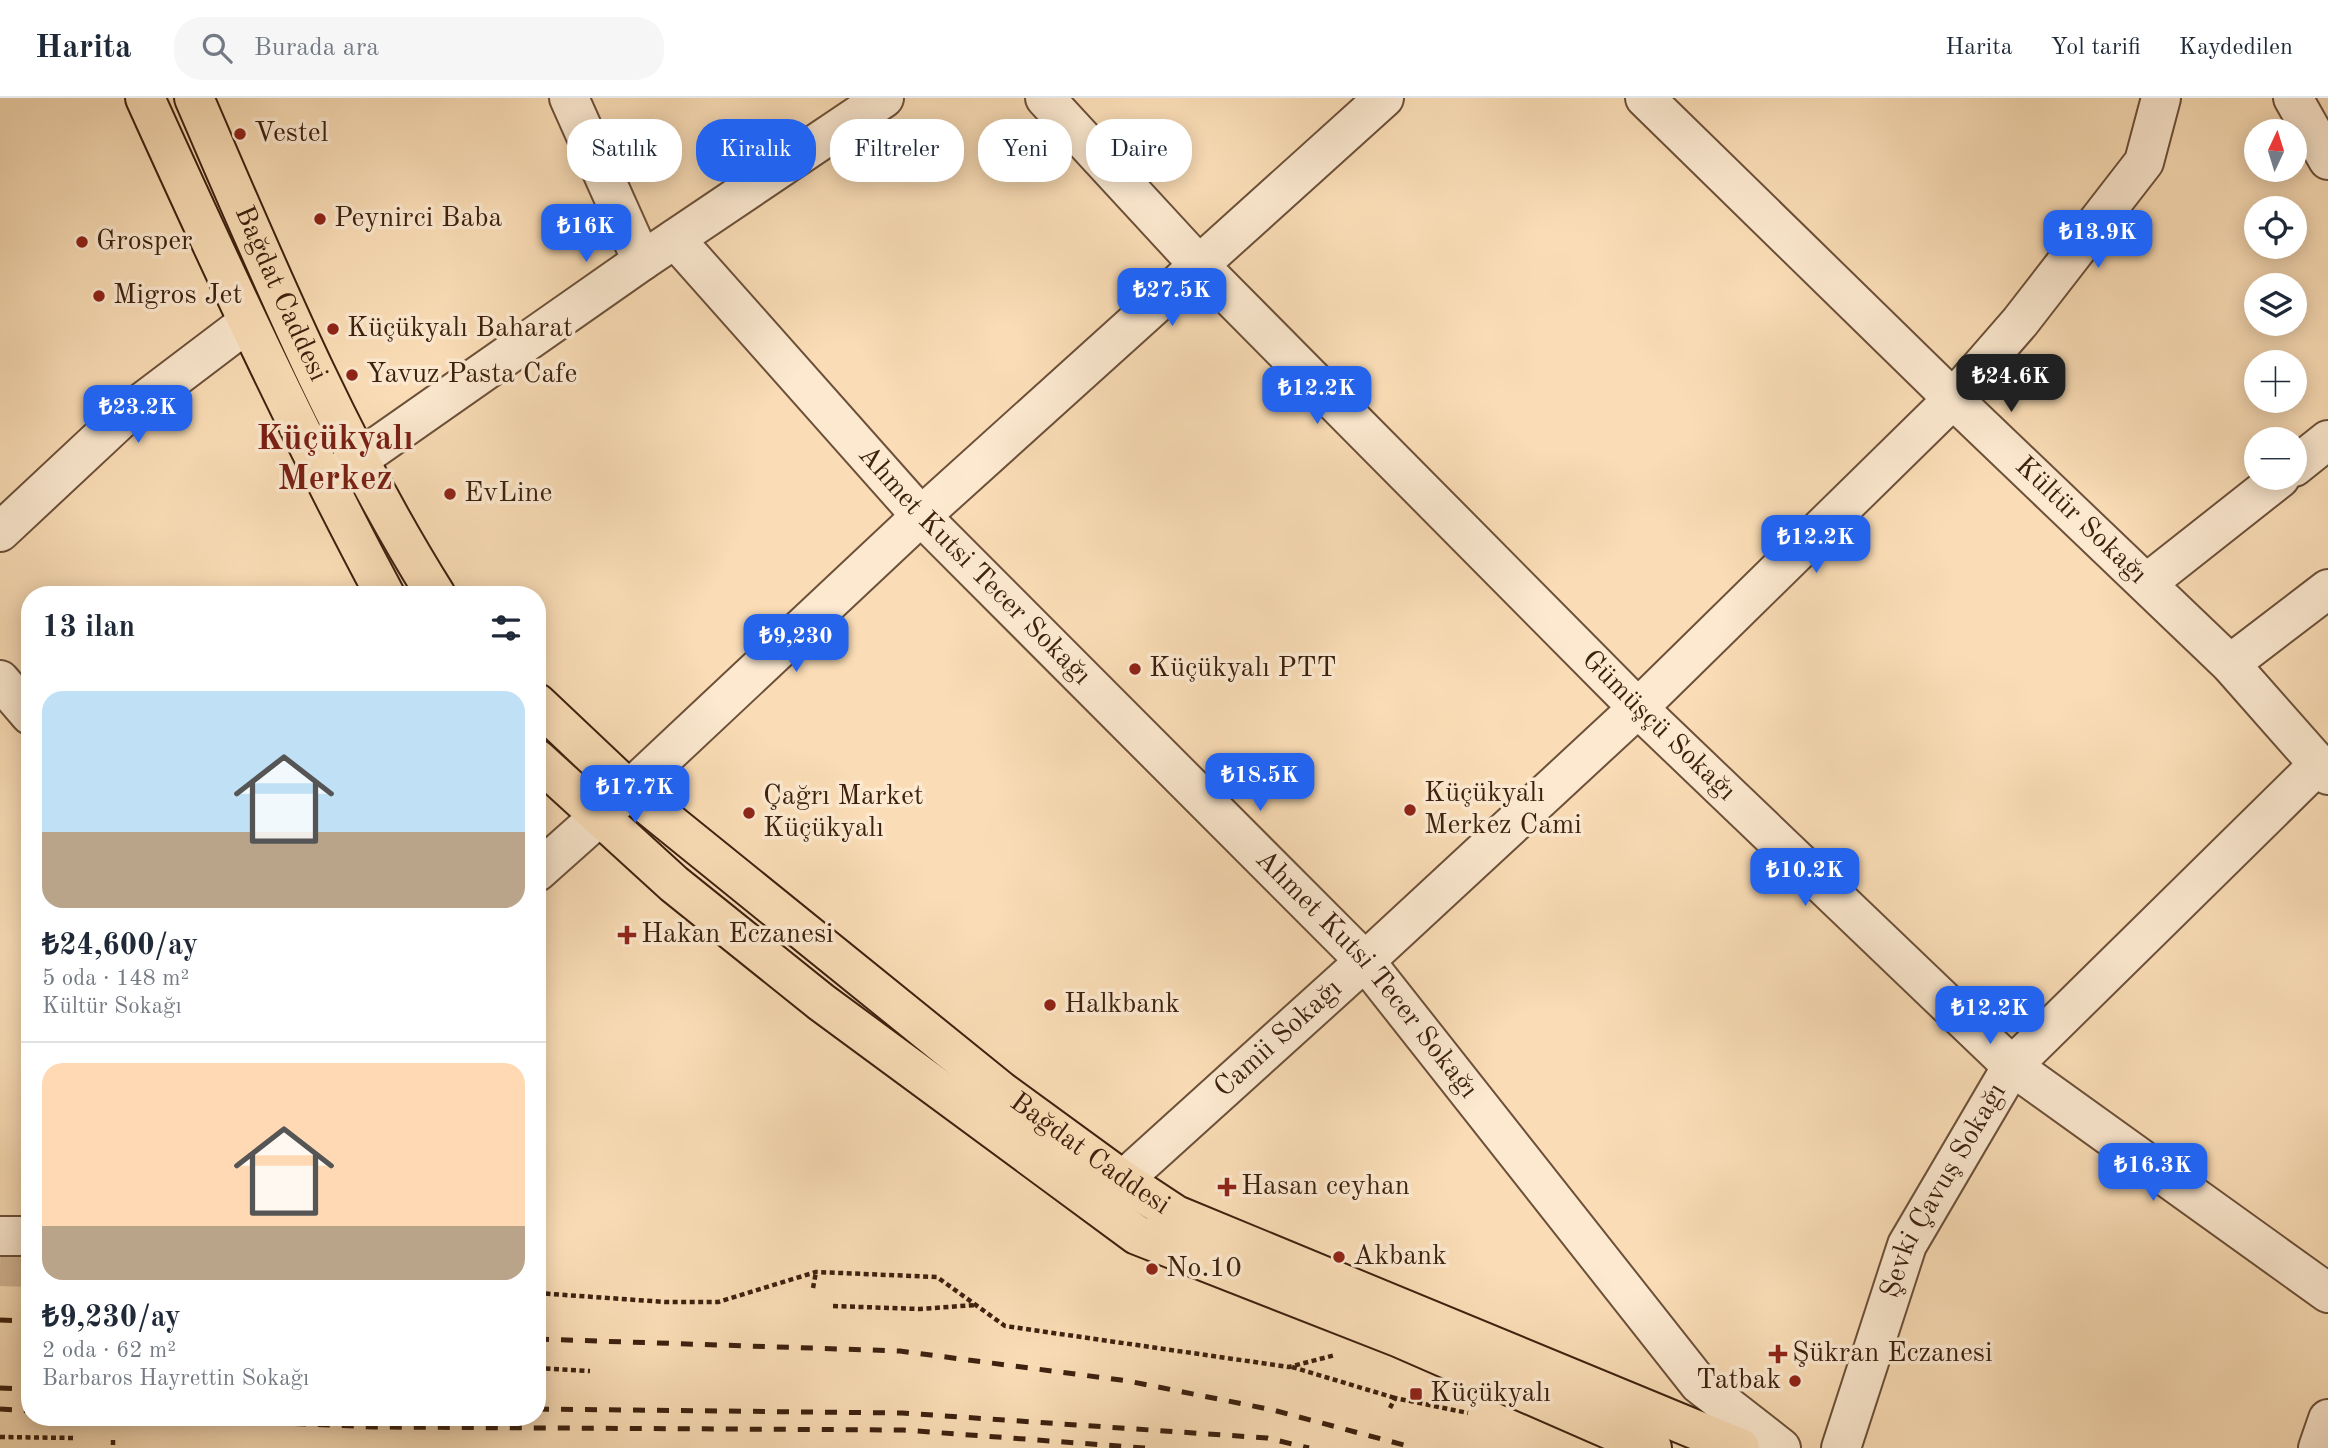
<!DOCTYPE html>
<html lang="tr">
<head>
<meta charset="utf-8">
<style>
  :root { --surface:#fff; --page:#f6f6f7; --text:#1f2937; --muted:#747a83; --line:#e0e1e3; --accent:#2563eb }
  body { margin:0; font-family:"Old Standard TT",serif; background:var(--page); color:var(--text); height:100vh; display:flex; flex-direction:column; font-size:26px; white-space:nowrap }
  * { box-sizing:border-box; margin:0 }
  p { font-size:23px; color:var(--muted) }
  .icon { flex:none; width:38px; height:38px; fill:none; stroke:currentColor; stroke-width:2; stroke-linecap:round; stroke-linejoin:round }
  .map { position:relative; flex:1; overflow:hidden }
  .drawer { position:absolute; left:21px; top:488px; width:525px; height:840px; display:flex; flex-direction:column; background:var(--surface); border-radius:28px; box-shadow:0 4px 18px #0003 }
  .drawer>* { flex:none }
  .banner { position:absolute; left:567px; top:21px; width:665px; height:63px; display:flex; gap:14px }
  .needle { width:46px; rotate:4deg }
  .fabs { position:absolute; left:2244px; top:21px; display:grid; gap:14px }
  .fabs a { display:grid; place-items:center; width:63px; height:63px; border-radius:50%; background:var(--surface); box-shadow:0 4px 18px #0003; font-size:35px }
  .price { position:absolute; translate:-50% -60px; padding:0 16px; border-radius:14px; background:var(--accent); color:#fff; font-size:23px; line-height:46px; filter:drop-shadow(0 2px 4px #0008) }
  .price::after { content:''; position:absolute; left:50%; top:42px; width:21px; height:16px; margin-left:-10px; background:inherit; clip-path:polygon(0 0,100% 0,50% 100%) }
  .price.on { background:#222; color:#fff }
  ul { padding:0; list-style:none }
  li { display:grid; align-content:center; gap:14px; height:371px; padding:0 21px }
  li+li { border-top:2px solid var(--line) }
  li span { display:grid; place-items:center; height:217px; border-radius:21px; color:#555 }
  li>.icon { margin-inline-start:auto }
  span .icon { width:126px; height:126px; fill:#fffc; stroke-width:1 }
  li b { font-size:30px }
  h2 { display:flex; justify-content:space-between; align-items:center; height:84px; padding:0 21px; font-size:30px }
  .tag { padding:0 24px; border-radius:28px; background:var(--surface); box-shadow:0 4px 18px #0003; font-size:24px; line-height:63px }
  .tag.on { background:var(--accent); color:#fff }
  header { display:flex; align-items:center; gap:42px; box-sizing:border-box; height:98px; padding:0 35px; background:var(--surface); border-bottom:2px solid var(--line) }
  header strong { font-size:33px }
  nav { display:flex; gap:38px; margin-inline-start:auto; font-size:24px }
  .search { width:490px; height:63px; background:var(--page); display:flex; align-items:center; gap:18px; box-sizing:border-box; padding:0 24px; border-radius:28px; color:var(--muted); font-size:26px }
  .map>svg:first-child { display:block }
</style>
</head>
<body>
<header>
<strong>Harita</strong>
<div class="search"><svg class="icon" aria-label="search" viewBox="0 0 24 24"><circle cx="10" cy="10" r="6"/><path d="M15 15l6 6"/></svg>Burada ara</div>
<nav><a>Harita</a><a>Yol tarifi</a><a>Kaydedilen</a></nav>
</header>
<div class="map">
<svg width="2328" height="1350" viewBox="0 0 2328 1350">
  <rect width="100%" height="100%" fill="#faddb6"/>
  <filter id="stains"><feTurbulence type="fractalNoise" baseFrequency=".00286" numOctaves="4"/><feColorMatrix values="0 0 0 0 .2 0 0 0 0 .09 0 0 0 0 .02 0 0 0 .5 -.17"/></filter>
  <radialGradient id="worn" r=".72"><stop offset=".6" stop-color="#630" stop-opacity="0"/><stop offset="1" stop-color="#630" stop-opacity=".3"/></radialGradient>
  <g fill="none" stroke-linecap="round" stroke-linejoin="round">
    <!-- minor-tunnel -->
    <path stroke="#d4b795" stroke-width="38" stroke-dasharray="38 19" stroke-linecap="butt" d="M0 1169 30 1170"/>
    <defs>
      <g id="minor">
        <path d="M569 0 642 163"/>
        <path id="s1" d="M1045 0 1198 166 1638 610 2012 968 2328 1195"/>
        <path id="s2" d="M1645 0 1953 301 2230 566 2328 677"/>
        <path d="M2293 0 2328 62"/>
        <path id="s3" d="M675 141 921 418 1365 863 1699 1286 1781 1350"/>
        <path d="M2294 369 2328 342"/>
        <path d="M332 380 642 163 884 0"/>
        <path d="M0 434 123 319 247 225"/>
        <path d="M2147 485 2280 380"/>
        <path d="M2230 566 2328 491"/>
        <path d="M0 582 30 617"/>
        <path d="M537 774 629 692 921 418 1384 0"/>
        <path id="s4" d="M1123 1082 1365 863 1638 610 1953 301 2020 224 2144 64 2161 0"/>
        <path d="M0 1138H30"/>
        <path id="s5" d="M1841 1350 1907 1147 2012 968 2319 666"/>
        <path d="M2318 1350 2328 1321"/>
      </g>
      <g id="major">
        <path d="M145 0C221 168 298 334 385 497"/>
        <path id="s6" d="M194 0C267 169 338 341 436 497"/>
        <path id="s7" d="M537 605 629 692 1001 993 1123 1082 1176 1117 1740 1350"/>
        <path d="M537 661 674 786 821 904 1137 1137 1400 1240 1652 1350"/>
      </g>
    </defs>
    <!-- minor casing -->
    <use href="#minor" stroke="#6c5039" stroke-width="42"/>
    <!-- major casing -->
    <use href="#major" stroke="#3d210f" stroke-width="42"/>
    <!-- path -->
    <g stroke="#3d210f" stroke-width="4.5" stroke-dasharray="5 3.5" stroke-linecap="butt">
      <path d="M813 1190 816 1174"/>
      <path d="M537 1195 665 1204H718L816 1174 937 1179 1005 1228 1289 1269 1335 1257"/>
      <path d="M833 1208 920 1211 976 1207"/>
      <path d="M1292 1269 1395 1300"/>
      <path d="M537 1270 590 1273"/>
      <path d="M1390 1310 1395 1300 1468 1315"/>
      <path d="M0 1339 75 1340"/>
      <path d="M113 1342V1350"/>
    </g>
    <!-- minor -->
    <use href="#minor" stroke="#fce9d0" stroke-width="38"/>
    <!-- major -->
    <use href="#major" stroke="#faddb6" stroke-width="38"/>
    <!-- rail -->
    <g stroke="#3d210f" stroke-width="5" stroke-dasharray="12 12" stroke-linecap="butt">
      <path d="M0 1222 30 1223"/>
      <path d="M537 1241 900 1253 1128 1283 1273 1312 1415 1350"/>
      <path d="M0 1290 30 1291"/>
      <path d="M0 1311 30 1313"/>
      <path d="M537 1311 902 1315 1267 1340 1309 1350"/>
      <path d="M174 1320 374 1329 903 1332 1145 1350"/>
    </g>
  </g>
  <!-- markers -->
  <g fill="#8f2418" stroke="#fce9d0" stroke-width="2.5">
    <circle cx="240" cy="36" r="7"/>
    <circle cx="320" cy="121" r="7"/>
    <circle cx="82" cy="144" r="7"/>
    <circle cx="99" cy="198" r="7"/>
    <circle cx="333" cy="231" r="7"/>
    <circle cx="352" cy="277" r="7"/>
    <circle cx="450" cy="396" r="7"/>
    <circle cx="1135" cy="571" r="7"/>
    <circle cx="1410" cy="712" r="7"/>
    <circle cx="749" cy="715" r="7"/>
    <path d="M623.5 826.5h7v7h7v7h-7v7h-7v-7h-7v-7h7z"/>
    <circle cx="1050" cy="907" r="7"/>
    <path d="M1223.5 1078.5h7v7h7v7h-7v7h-7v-7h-7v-7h7z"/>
    <circle cx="1339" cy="1159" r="7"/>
    <circle cx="1152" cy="1171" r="7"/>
    <path d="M1774.5 1245.5h7v7h7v7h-7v7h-7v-7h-7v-7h7z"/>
    <circle cx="1795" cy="1283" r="7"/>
    <rect x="1409" y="1289" width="14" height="14" rx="3.5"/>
  </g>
  <g text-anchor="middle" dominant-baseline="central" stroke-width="7" stroke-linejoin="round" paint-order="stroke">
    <!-- poi labels -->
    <g font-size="28" fill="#3d210f" stroke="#fce9d0" text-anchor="start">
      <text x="254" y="36">Vestel</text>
      <text x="334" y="121">Peynirci Baba</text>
      <text x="96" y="144">Grosper</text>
      <text x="113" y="198">Migros Jet</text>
      <text x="347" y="231">Küçükyalı Baharat</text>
      <text x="366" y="277">Yavuz Pasta Cafe</text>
      <text x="464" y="396">EvLine</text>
      <text x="1149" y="571">Küçükyalı PTT</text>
      <text x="1424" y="696">Küçükyalı<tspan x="1424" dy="32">Merkez Cami</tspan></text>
      <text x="763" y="699">Çağrı Market<tspan x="763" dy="32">Küçükyalı</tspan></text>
      <text x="641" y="837">Hakan Eczanesi</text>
      <text x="1064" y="907">Halkbank</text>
      <text x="1241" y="1089">Hasan ceyhan</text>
      <text x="1353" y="1159">Akbank</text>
      <text x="1166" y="1171">No.10</text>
      <text x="1792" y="1256">Şükran Eczanesi</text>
      <text x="1781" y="1283" text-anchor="end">Tatbak</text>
      <text x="1430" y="1296">Küçükyalı</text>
    </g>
    <!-- street labels -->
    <g font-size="28" fill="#3d210f" stroke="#fce9d0">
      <text stroke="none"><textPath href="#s6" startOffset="214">Bağdat Caddesi</textPath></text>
      <text stroke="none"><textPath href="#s2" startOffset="607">Kültür Sokağı</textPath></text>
      <text stroke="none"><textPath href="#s3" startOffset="443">Ahmet Kutsi Tecer Sokağı</textPath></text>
      <text stroke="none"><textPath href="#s1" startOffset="878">Gümüşçü Sokağı</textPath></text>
      <text stroke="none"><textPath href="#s3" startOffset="1010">Ahmet Kutsi Tecer Sokağı</textPath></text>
      <text stroke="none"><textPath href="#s4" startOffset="210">Camii Sokağı</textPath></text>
      <text stroke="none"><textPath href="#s7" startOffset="714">Bağdat Caddesi</textPath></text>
      <text stroke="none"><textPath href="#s5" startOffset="278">Şevki Çavuş Sokağı</textPath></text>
    </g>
    <!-- district labels -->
    <g font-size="35" font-weight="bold" fill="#7a1f14" stroke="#fce9d0">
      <text x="335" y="341">Küçükyalı<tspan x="335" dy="40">Merkez</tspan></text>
    </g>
  </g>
  <rect width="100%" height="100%" filter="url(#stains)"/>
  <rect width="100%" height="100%" fill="url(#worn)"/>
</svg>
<div class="fabs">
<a><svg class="needle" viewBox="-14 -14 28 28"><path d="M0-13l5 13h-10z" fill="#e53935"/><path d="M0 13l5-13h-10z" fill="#747a83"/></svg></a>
<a><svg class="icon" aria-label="locate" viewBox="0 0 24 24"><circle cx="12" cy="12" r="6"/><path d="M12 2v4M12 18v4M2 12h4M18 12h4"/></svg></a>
<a><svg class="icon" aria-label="layers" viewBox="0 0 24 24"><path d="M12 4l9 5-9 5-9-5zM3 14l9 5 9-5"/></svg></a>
<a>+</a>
<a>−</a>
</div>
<b class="price" style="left:586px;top:166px">₺16K</b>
<b class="price" style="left:2098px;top:172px">₺13.9K</b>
<b class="price" style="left:1172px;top:230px">₺27.5K</b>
<b class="price on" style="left:2011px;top:316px">₺24.6K</b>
<b class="price" style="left:1317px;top:328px">₺12.2K</b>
<b class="price" style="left:138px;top:347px">₺23.2K</b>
<b class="price" style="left:1816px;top:477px">₺12.2K</b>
<b class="price" style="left:796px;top:576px">₺9,230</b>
<b class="price" style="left:1260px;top:715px">₺18.5K</b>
<b class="price" style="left:635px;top:727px">₺17.7K</b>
<b class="price" style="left:1805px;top:810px">₺10.2K</b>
<b class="price" style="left:1990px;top:948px">₺12.2K</b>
<b class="price" style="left:2153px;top:1105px">₺16.3K</b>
<div class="banner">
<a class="tag">Satılık</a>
<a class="tag on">Kiralık</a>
<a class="tag">Filtreler</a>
<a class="tag">Yeni</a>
<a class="tag">Daire</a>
</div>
<section class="drawer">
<h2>13 ilan<svg class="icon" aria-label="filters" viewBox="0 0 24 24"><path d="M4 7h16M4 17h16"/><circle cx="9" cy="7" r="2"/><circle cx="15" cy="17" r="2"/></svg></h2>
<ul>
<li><span style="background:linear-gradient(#bfe0f5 65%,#b9a48a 0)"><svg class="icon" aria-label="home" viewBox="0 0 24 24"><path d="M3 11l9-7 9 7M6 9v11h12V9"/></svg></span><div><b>₺24,600/ay</b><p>5 oda · 148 m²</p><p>Kültür Sokağı</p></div></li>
<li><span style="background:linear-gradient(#ffd9b3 75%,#b9a48a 0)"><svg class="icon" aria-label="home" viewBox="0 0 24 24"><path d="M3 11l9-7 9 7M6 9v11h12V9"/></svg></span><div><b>₺9,230/ay</b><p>2 oda · 62 m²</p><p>Barbaros Hayrettin Sokağı</p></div></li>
</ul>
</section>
</div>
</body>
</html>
